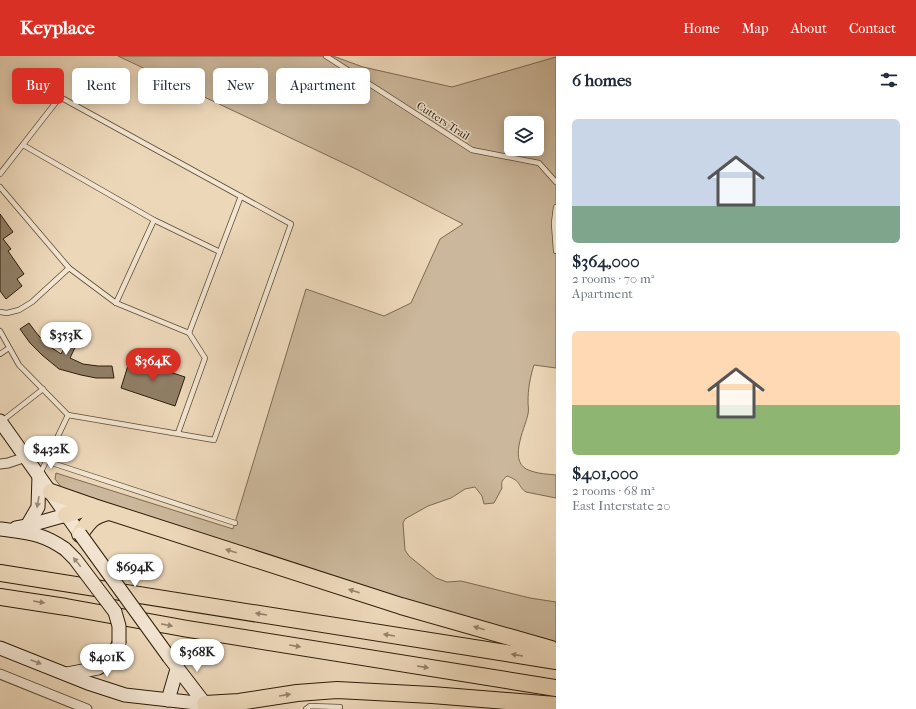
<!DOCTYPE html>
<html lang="en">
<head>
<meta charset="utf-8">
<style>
  :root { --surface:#fff; --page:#f6f6f7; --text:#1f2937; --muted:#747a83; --accent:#d93025 }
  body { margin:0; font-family:"IM FELL French Canon",serif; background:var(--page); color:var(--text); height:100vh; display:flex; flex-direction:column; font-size:15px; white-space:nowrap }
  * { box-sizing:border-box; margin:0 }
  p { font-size:13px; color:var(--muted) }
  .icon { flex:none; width:22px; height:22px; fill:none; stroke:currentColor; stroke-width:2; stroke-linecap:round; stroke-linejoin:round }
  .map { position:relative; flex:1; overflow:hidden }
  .sheet { display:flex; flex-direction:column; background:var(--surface); width:360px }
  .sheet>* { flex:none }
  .banner { position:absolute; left:12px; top:12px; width:380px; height:36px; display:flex; gap:8px }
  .tools { position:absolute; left:504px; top:60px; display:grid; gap:8px }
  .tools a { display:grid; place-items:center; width:40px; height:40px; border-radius:6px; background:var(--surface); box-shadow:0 2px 10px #0003; font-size:20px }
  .price { position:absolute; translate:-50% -34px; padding:0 9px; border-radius:14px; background:#fff; color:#222; font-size:13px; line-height:26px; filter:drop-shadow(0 1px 2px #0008) }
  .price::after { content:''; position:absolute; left:50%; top:24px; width:12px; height:9px; margin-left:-6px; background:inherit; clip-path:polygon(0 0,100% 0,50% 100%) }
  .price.selected { background:var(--accent); color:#fff }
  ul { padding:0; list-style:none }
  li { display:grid; align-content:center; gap:8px; height:212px; padding:0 16px }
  li span { display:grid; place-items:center; height:124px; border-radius:6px; color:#555 }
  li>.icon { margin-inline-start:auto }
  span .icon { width:72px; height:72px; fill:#fffc; stroke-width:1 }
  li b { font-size:17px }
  h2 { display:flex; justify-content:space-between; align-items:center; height:48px; padding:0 16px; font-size:17px }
  .tag { padding:0 14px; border-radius:6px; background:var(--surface); box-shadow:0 2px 10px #0003; font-size:14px; line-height:36px }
  .tag.selected { background:var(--accent); color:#fff }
  header { display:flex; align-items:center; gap:24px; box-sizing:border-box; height:56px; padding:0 20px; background:var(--accent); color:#fff }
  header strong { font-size:19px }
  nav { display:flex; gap:22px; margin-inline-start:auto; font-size:14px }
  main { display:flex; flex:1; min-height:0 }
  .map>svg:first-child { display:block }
</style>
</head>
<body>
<header>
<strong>Keyplace</strong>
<nav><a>Home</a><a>Map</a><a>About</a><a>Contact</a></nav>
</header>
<main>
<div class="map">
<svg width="556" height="653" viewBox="0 0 556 653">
  <rect width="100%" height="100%" fill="#ecd7b9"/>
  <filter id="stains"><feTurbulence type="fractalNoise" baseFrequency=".005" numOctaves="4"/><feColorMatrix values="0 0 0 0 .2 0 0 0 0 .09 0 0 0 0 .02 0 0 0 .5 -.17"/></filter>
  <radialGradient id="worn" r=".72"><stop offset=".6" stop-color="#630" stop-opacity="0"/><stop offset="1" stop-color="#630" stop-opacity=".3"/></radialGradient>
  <!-- green -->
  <path fill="#cbb79b" stroke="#7c6a53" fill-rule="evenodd" d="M118 0H333L363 11 452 31 556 1V312L534 309C530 321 528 333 528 346 528 350 529 354 528 358 525 373 506 408 531 415 539 418 548 418 556 419V442L526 436C517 430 522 425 507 420 502 424 501 426 502 432L494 447 484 448 482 440 475 431 465 433 451 442 428 450 405 463 403 467 405 494 409 500 436 522 447 526 461 525 530 542 556 546V590L394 541 62 432 55 423 56 417 233 473 306 233 384 260 411 247 440 183 463 168 356 113ZM511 67H537V93H511Z"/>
  <!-- building -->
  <g fill="#907e65" stroke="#2c1d0b">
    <path d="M0 158 13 176 3 183 11 193 8 195 24 218 17 223 22 230 6 243 0 235Z"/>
    <path d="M29 267 38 279 49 290 61 298 73 275 81 279 70 302 83 308 98 310H112L114 322H96L81 319 59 313 42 299 30 287 20 273Z"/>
    <path d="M130 303 185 321 175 350 121 332Z"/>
  </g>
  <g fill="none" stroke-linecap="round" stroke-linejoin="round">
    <defs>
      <g id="lane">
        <path d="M326 0 472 94 539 107 556 126"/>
        <path d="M23 89 154 164 116 247"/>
        <path d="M0 118 60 41 291 168 214 384 68 359 40 418"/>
        <path d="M0 131 69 212 116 247 189 277 241 140"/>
        <path d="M556 151 554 167 556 195"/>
        <path d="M154 164 220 196"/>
        <path d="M0 256 7 257 19 254 32 246 69 212"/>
        <path d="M0 275 19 309 68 359"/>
        <path d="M0 298 9 292"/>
        <path d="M2 365 43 333"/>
        <path d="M178 377 205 302 189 277"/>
        <path d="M46 405 235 467"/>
        <path d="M306 653 310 650 340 651"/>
      </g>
      <g id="street">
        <path d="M0 408 8 407 26 401"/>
        <path d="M0 618 87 653"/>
      </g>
      <g id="secondary">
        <path d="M0 365 80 478"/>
        <path d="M27 470 38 451 39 420"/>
        <path d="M16 472 27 470 66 459"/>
        <path d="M1 473C29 477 42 477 65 493"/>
        <path d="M0 592 88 627 125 639 205 648"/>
        <path d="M169 601 205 648 209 651"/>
        <path d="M67 618 98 612 111 604 119 587"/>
        <path d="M168 644 177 613"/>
      </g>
      <g id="highway">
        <path d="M51 436 91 450 401 550 551 593 556 596"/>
        <path d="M66 459 91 450"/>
        <path d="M80 478C89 465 92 460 108 456"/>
        <path d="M0 517 556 605"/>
        <path d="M0 541 66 551 188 573 556 632"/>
        <path d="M205 648 239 646 297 637 337 634 432 639 556 649"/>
      </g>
    </defs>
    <!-- lane casing -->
    <use href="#lane" stroke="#5c4c36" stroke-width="6"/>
    <!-- street casing -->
    <use href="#street" stroke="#5c4c36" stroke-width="11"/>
    <!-- secondary casing -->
    <use href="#secondary" stroke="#2c1d0b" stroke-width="15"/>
    <!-- highway casing -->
    <use href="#highway" stroke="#2c1d0b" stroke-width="18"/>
    <!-- lane -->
    <use href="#lane" stroke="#f3e5d2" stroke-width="4.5"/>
    <!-- street -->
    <use href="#street" stroke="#f3e5d2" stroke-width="9"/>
    <!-- secondary -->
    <use href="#secondary" stroke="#f3e5d2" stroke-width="13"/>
    <!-- highway -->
    <use href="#highway" stroke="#ecd7b9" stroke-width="16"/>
    <defs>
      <g id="secondary-bridge">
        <path d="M80 478 169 601"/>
        <path d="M65 493 75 503 115 556 119 570V587"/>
      </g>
    </defs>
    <!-- secondary-bridge casing -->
    <use href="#secondary-bridge" stroke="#2c1d0b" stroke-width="15" stroke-linecap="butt"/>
    <!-- secondary-bridge -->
    <use href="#secondary-bridge" stroke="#f3e5d2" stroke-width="13"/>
  </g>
  <!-- one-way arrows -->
  <defs><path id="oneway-solid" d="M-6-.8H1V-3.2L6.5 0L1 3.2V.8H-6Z"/></defs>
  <g fill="#998b78">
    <use href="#oneway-solid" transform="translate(38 446) rotate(100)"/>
    <use href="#oneway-solid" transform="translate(77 506) rotate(-129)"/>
    <use href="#oneway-solid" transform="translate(36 606) rotate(21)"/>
  </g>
  <g fill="#96836b">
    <use href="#oneway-solid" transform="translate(231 495) rotate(-162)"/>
    <use href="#oneway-solid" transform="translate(354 535) rotate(-162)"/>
    <use href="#oneway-solid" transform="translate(39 546) rotate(9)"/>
    <use href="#oneway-solid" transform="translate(261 558) rotate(-171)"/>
    <use href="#oneway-solid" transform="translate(167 569) rotate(11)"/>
    <use href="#oneway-solid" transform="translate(479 572) rotate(-164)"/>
    <use href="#oneway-solid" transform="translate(389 579) rotate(-171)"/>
    <use href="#oneway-solid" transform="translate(295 590) rotate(9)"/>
    <use href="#oneway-solid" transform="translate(517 599) rotate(-171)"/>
    <use href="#oneway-solid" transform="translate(423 611) rotate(9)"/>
    <use href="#oneway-solid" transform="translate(285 639) rotate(-9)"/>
  </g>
  <g text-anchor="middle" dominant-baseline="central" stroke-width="3" stroke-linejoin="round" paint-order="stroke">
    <!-- street labels -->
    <g font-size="11" fill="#2c1d0b" stroke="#f3e5d2">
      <text transform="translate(443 65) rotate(33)">Cutters Trail</text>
    </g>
  </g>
  <rect width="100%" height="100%" filter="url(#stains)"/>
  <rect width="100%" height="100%" fill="url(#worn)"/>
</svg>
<div class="tools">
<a><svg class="icon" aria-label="layers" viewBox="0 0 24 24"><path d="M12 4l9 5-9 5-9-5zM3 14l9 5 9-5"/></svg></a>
</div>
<b class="price" style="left:66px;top:300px">$353K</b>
<b class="price selected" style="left:153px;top:326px">$364K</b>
<b class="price" style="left:51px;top:414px">$432K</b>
<b class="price" style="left:135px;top:532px">$694K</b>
<b class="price" style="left:197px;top:617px">$368K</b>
<b class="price" style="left:107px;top:622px">$401K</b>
<div class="banner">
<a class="tag selected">Buy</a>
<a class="tag">Rent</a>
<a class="tag">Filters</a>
<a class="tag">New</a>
<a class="tag">Apartment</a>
</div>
</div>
<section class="sheet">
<h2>6 homes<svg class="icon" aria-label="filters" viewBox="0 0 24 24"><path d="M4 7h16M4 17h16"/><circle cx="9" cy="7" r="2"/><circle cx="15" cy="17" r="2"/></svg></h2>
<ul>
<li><span style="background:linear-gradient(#c9d6e8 70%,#7fa58c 0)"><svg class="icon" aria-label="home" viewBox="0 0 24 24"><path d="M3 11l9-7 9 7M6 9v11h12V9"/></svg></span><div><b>$364,000</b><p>2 rooms · 70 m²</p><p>Apartment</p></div></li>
<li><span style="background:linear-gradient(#ffd9b3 60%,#8fb573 0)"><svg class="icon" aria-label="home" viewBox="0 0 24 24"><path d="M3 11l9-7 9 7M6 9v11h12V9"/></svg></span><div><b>$401,000</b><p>2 rooms · 68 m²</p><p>East Interstate 20</p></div></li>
</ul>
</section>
</main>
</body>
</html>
